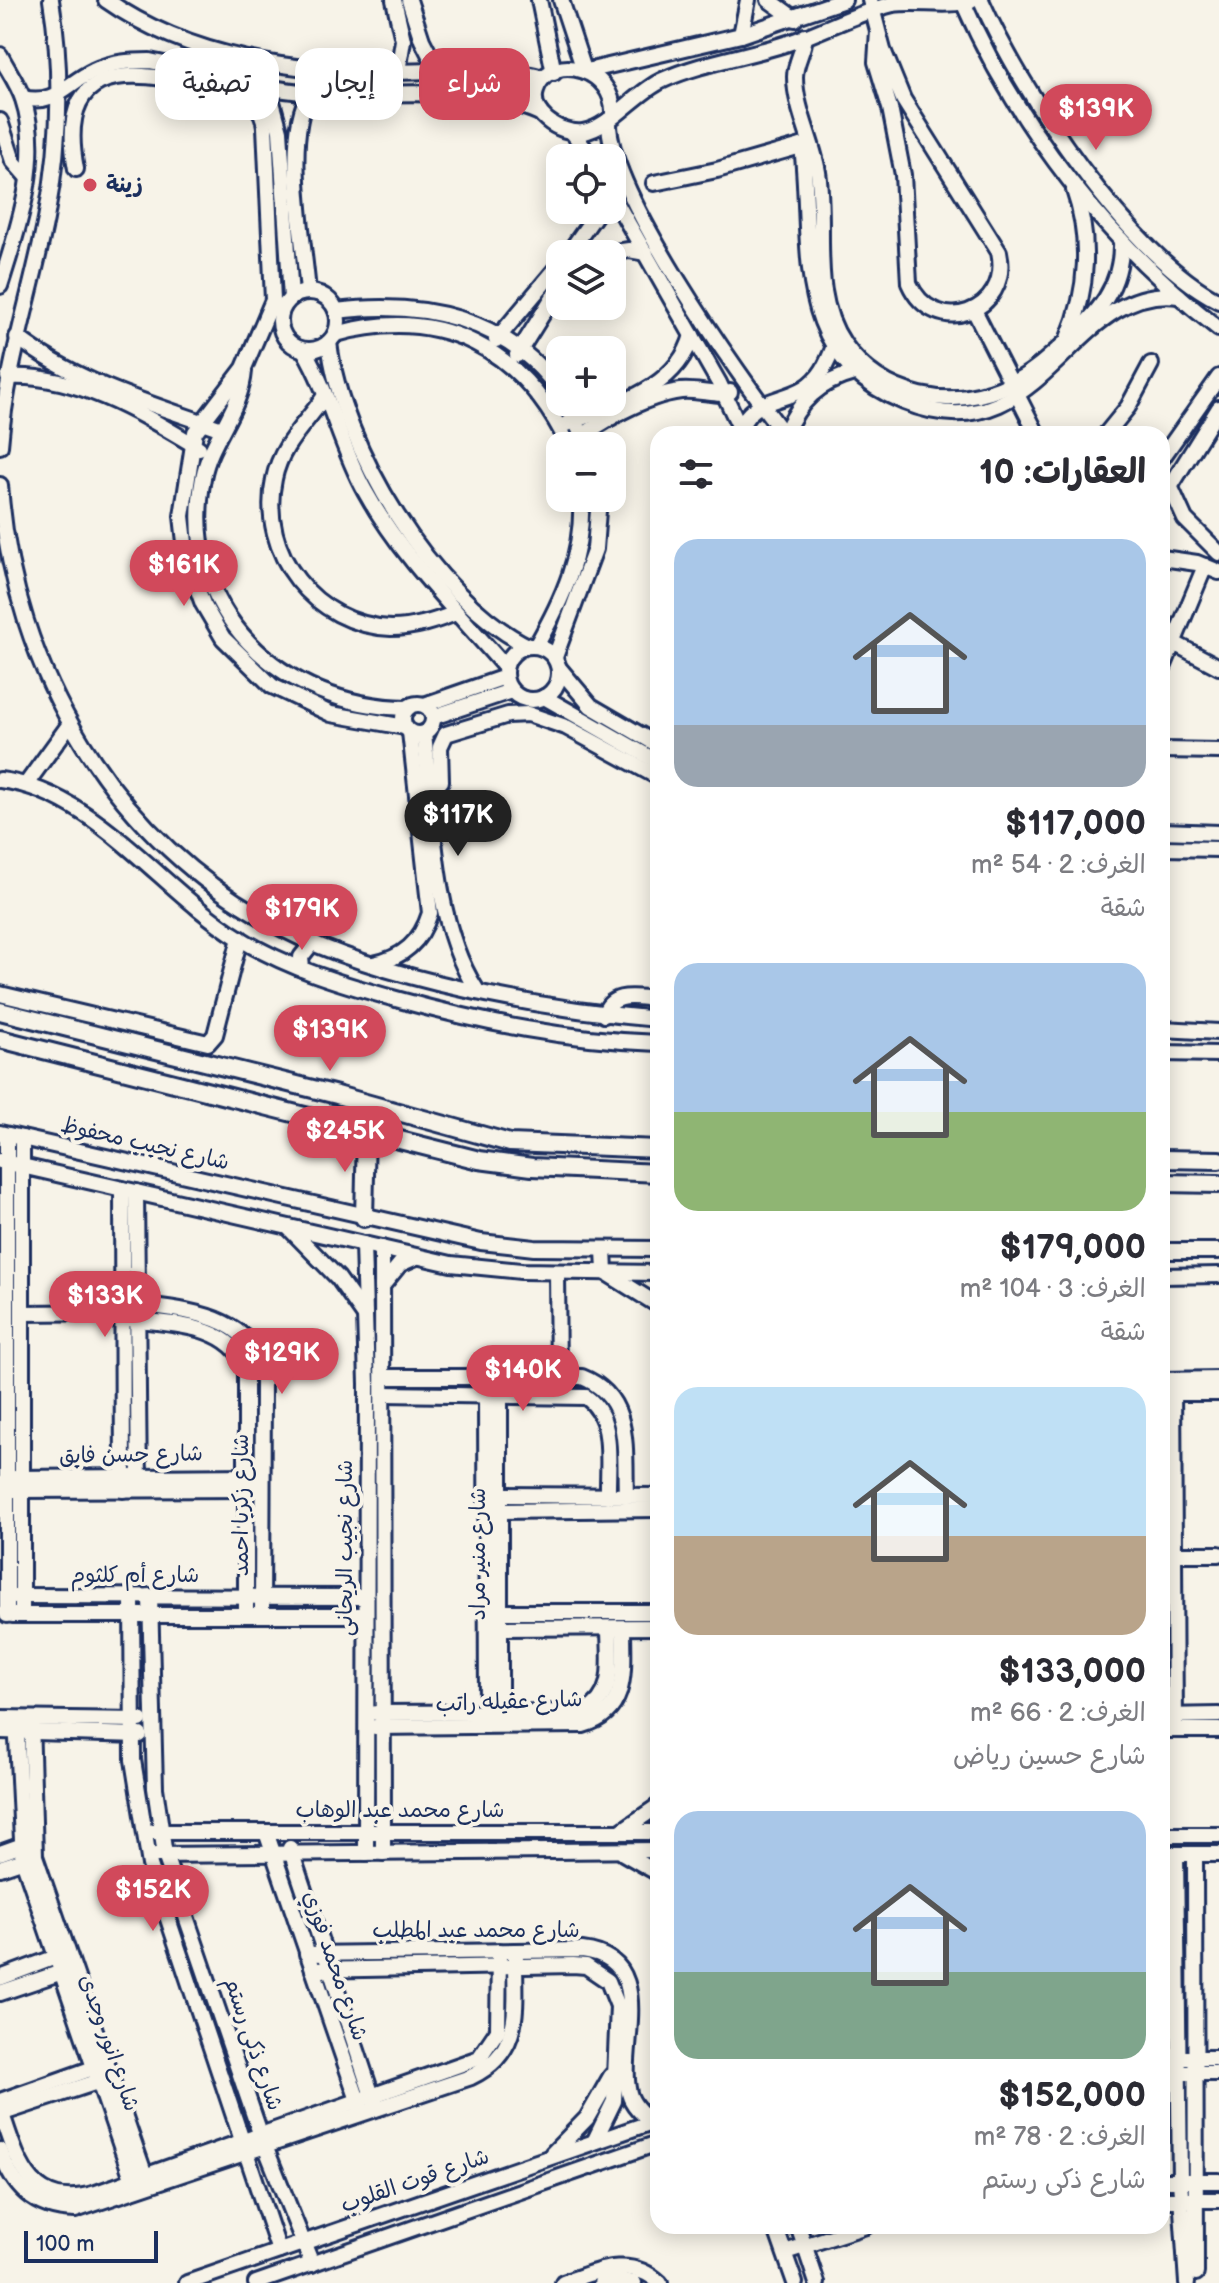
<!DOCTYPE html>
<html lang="ar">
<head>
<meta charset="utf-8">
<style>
  :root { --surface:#fff; --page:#f7f7f7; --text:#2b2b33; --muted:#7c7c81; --accent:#d1495b }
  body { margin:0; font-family:"Balsamiq Sans","Playpen Sans Arabic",sans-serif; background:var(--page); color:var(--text); direction:rtl; height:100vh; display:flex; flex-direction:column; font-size:30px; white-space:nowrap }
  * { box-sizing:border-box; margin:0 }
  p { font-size:26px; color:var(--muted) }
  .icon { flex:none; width:44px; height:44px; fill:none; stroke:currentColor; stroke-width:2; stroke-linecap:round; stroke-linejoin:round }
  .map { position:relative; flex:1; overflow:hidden; direction:ltr }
  .drawer { position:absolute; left:650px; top:426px; width:520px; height:1808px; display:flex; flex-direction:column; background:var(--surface); border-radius:24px; box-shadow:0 4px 20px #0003; direction:rtl }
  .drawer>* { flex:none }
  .top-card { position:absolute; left:24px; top:48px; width:506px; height:72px; direction:rtl; display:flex; gap:16px }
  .buttons { position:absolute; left:546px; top:144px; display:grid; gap:16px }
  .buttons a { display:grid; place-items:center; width:80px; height:80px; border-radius:16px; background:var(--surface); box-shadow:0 4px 20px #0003; font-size:40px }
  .scale { position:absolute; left:24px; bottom:20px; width:134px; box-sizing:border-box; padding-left:8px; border:4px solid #1b2f5e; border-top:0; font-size:22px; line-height:28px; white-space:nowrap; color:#1b2f5e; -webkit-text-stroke:6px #f7f3e8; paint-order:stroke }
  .price { position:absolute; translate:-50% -68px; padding:0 18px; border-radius:28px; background:var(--accent); color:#fff; font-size:26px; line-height:52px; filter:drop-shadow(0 2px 4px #0008) }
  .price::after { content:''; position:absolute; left:50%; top:48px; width:24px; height:18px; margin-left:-12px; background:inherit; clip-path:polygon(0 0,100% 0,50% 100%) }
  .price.on { background:#222; color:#fff }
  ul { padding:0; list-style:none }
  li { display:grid; align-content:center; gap:16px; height:424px; padding:0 24px }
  li span { display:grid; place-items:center; height:248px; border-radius:24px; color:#555 }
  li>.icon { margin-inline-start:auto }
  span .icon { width:144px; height:144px; fill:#fffc; stroke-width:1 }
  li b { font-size:34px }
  h2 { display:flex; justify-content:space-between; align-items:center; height:96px; padding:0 24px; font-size:34px }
  .pill { padding:0 28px; border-radius:24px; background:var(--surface); box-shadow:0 4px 20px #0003; font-size:28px; line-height:72px }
  .pill.on { background:var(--accent); color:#fff }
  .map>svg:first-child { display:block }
</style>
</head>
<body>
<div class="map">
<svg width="1219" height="2283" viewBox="0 0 1219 2283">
  <rect width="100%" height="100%" fill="#f7f3e8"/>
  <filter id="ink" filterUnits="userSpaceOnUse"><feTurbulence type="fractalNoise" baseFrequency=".0125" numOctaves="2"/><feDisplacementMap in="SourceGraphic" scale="16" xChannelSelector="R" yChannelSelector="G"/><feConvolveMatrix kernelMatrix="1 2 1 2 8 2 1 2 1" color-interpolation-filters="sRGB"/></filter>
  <g filter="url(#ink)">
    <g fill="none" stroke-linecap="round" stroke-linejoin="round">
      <defs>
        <g id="minor">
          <path d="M106 0C190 59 297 73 397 72 446 72 496 64 543 78"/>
          <path d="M394 0 403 40 398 72"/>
          <path d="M409 0 422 40 438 71"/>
          <path d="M539 0 554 73"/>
          <path d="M561 0 584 70"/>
          <path d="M769 0 795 19"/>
          <path d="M870 0 883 50 903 99 999 252C1012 313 934 340 909 283L903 175 890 108 876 62 878 31"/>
          <path d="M962 0C1018 129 1108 243 1219 329"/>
          <path d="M981 0C1021 91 1129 256 1219 301"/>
          <path d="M741 35 748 0"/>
          <path d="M805 36C804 51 795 62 795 77 795 108 813 141 818 172 827 229 809 293 844 344 882 398 954 413 1012 383 1033 373 1048 358 1065 343 1098 314 1123 286 1121 240"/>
          <path d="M0 55C7 69 18 84 23 99 43 158 18 229 0 286"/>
          <path d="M587 71 741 35 844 0"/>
          <path d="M268 87 280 131 291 298"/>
          <path d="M23 98C55 106 67 83 93 71 111 62 130 61 150 61 204 72 258 89 312 93 389 98 468 82 540 113"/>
          <path d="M613 114C615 70 555 52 538 85 524 112 560 135 583 132 610 128 636 92 663 80 705 61 753 56 797 40 829 28 860 12 893 4 919 0 947 8 971 0"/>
          <path d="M609 120C606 189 739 376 784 434"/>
          <path d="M0 121 13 161 27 177"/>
          <path d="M572 132 592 158"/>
          <path d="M802 146C814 246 788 355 904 402 1044 459 1069 282 1179 296"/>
          <path d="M76 169C57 68 119 66 198 85 216 89 241 91 255 105 262 111 264 119 265 127L273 300 244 368 195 432 182 516 187 560 203 604 223 638 272 686 331 714 405 727"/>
          <path d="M654 183 717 170 808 144"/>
          <path d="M612 195 719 383 743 434"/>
          <path d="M568 254 599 210"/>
          <path d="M601 254 629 250 646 253"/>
          <circle cx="309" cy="321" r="29"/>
          <path d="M308 292C304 241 283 134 310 93"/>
          <path d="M974 310 1037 434"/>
          <path d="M336 311C422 300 508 317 560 392"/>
          <path d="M336 334C441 305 523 349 569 446"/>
          <path d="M17 337C76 383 152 404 222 429"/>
          <path d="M1068 338C1088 291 1091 238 1074 190"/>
          <path d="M496 340 560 264"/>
          <path d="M329 342C341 447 432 598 528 646"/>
          <path d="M304 350C330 394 340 446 365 491 402 558 456 610 505 667"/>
          <path d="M517 355 560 286"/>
          <path d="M244 371C241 411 210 439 203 478 178 611 282 707 408 708"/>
          <path d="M8 377C76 373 142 414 199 448"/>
          <path d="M324 397C305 425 281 444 274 479 258 553 315 625 391 628 414 628 435 621 456 613"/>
          <path d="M566 402 587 446"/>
          <path d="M560 427C608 406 677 392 692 335"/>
          <path d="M740 434C745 399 781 403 805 388 821 378 827 364 834 346"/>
          <path d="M785 434C799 401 819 382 854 373"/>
          <path d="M1106 434 1128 407 1151 364"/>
          <path d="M568 445C601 423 641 396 681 391 696 389 717 397 730 392"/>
          <path d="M0 446C6 368 31 295 46 219 60 146 63 73 51 0"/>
          <path d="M1162 458 1219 377"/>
          <path d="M0 485C13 671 114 843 283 929 381 980 548 1010 658 1019"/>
          <path d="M1170 486 1185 519 1219 553"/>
          <path d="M1162 500 1219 408"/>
          <path d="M1162 558 1197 563 1219 572"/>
          <path d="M1172 642 1219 667"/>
          <circle cx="532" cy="673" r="27"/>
          <path d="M536 646C563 599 584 553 581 498"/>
          <path d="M555 657 595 549 599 498"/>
          <path d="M559 668 591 706 658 745"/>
          <path d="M1162 670 1205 566"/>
          <path d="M544 697 658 762"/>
          <circle cx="418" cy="719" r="15"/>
          <path d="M424 705 505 677"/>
          <path d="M433 717 511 691"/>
          <path d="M424 733C433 813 432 921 476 989"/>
          <path d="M1162 750 1219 751"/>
          <path d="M0 780C94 791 160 889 239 938 287 968 342 984 396 999 483 1023 567 1040 658 1043"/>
          <path d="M27 783 69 725"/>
          <path d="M431 792 441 781 440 747 446 734 508 715 528 714 566 727 658 777"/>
          <path d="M1162 831 1219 833"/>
          <path d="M1162 848 1219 849"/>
          <path d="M373 964C403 958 421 942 430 913L410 732"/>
          <path d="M302 969 301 957 313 942"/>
          <path d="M0 994 208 1043 215 1035 240 938"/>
          <path d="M604 1015C612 990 637 998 658 999"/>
          <path d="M1162 1029 1219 1032"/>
          <path d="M1162 1053 1219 1054"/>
          <path d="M0 1133 481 1242 534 1248 658 1249"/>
          <path d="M0 1161 451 1264 521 1271 658 1273"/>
          <path d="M122 1189 123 1490"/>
          <path d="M136 1192 139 1489"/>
          <path d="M290 1229 338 1278 365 1316"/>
          <path d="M363 1244 367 1384 366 1853"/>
          <path d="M382 1248 383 1853"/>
          <path d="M604 1249 605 1272 658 1305"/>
          <path d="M1162 1251H1219"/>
          <path d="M557 1272 558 1377"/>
          <path d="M1162 1276 1219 1275"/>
          <path d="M382 1286 400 1264 416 1257"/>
          <path d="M124 1302C180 1311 259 1310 263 1383L262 1615"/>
          <path d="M22 1313 124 1312"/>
          <path d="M124 1318C166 1325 226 1321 246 1366V1615"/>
          <path d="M383 1377H582C633 1397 624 1450 626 1496"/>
          <path d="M1162 1380 1219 1379"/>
          <path d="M1173 1380 1175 1730"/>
          <path d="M1162 1393H1219"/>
          <path d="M383 1394 586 1397C616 1418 607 1464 608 1496"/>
          <path d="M486 1394 487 1713"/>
          <path d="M500 1394V1713"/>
          <path d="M15 1478 255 1476"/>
          <path d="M12 1490 256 1489"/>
          <path d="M500 1495 658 1496"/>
          <path d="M500 1511 658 1509"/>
          <path d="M1174 1554H1219"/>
          <path d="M15 1596 366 1597"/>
          <path d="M132 1596 133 1760 150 1865 279 2251"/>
          <path d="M150 1596 155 1788 165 1855 261 2136 312 2264"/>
          <path d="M500 1612H658"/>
          <path d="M7 1615V1135"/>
          <path d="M12 1615H366"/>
          <path d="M22 1615V1138"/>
          <path d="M500 1628 658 1627"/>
          <path d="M376 1713 585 1712C617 1695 609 1659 609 1628"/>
          <path d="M1162 1716 1219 1715"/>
          <path d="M0 1718 140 1720"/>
          <path d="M16 1719 23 1860 135 2187"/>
          <path d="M31 1719 35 1856 148 2184"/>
          <path d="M375 1727 583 1725C630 1712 623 1667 623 1628"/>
          <path d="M1162 1730H1219"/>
          <path d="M0 1731 140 1735"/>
          <path d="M150 1832H658"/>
          <path d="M266 1832 362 2112"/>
          <path d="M620 1832 658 1806"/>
          <path d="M1162 1835H1219"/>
          <path d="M290 1848 375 2105"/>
          <path d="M0 1853 28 1843"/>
          <path d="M623 1853 658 1873"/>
          <path d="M1162 1854H1219"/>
          <path d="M1176 1854 1180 2181 1187 2283"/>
          <path d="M1195 1854 1196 2273"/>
          <path d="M156 1855 658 1850"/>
          <path d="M0 1868 30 1858"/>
          <path d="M307 1954 582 1950C660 1959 617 2046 629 2093 632 2105 642 2114 652 2122"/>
          <path d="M313 1970 573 1965 586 1966 608 1981 618 2006 614 2101 594 2142"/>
          <path d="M0 1978 64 1954"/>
          <path d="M0 1993 68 1970"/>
          <path d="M1162 2058H1219"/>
          <path d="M1162 2073H1219"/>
          <path d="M0 2101 102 2065"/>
          <path d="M0 2108C17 2158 28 2213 96 2193L479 2058 498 2030 499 1951"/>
          <path d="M0 2114 106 2079"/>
          <path d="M0 2150C13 2187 33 2209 75 2210L471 2077C526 2051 514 2003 515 1951"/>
          <path d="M552 2154 587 2118 611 2076"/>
          <path d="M1162 2181H1219"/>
          <path d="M1162 2200H1219"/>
          <path d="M775 2226 795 2283"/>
          <path d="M798 2226 817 2283"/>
          <path d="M785 2252 866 2226"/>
          <path d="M187 2283 658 2120"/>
          <path d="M256 2283 658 2143"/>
          <path d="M563 2283C597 2271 630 2255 660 2283"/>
          <path d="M601 2283 618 2280 634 2283"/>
        </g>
        <g id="major">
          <path d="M0 1011 337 1095 510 1143 658 1149"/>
          <path d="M0 1039 479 1160 532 1167 658 1173"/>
          <path d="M1162 1159 1219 1160"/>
          <path d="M1162 1183 1219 1184"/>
          <path d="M364 1218 366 1131"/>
        </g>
      </defs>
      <!-- minor casing -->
      <use href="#minor" stroke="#1b2f5e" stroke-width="20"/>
      <!-- major casing -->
      <use href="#major" stroke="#1b2f5e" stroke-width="22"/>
      <!-- minor -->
      <use href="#minor" stroke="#f7f3e8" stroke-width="14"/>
      <!-- major -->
      <use href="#major" stroke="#f7f3e8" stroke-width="16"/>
    </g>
  </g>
  <!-- markers -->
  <circle fill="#d1495b" stroke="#f7f3e8" stroke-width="3" cx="90" cy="185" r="8"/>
  <g text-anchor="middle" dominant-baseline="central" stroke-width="8" stroke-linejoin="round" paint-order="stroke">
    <!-- poi labels -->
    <g font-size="22" font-weight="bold" fill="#1b2f5e" stroke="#f7f3e8" text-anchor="start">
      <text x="106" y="185">زينة</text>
    </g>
    <!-- street labels -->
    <g font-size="22" fill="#1b2f5e" stroke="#f7f3e8">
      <text transform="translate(145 1144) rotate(13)">شارع نجيب محفوظ</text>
      <text transform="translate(131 1455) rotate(-1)">شارع حسن فايق</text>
      <text transform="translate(241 1505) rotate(-90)">شارع زكريا احمد</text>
      <text transform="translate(345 1548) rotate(-90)">شارع نجيب الريحانى</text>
      <text transform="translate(478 1554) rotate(-90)">شارع منير مراد</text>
      <text x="135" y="1575">شارع أم كلثوم</text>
      <text transform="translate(509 1702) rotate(-2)">شارع عقيله راتب</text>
      <text x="400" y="1810">شارع محمد عبد الوهاب</text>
      <text x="476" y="1930">شارع محمد عبد المطلب</text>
      <text transform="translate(335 1966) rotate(71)">شارع محمد فوزي</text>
      <text transform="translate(109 2043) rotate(71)">شارع انور وجدى</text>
      <text transform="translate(253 2044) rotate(71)">شارع ذكى رستم</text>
      <text transform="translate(415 2181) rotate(-19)">شارع قوت القلوب</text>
    </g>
  </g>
</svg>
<div class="buttons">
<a><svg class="icon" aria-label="locate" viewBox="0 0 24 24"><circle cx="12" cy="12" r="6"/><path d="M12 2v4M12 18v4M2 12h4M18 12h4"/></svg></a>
<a><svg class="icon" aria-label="layers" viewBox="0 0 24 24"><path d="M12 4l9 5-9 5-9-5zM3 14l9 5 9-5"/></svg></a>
<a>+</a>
<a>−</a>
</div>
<div class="scale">100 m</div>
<b class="price" style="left:1096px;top:152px">$139K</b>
<b class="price" style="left:184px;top:608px">$161K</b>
<b class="price on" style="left:458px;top:858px">$117K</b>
<b class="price" style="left:302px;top:952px">$179K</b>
<b class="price" style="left:330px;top:1073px">$139K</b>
<b class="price" style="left:345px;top:1174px">$245K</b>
<b class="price" style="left:105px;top:1339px">$133K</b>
<b class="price" style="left:282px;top:1396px">$129K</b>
<b class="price" style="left:523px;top:1413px">$140K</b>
<b class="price" style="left:153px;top:1933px">$152K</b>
<div class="top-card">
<a class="pill on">شراء</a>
<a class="pill">إيجار</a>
<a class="pill">تصفية</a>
</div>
<section class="drawer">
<h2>العقارات: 10<svg class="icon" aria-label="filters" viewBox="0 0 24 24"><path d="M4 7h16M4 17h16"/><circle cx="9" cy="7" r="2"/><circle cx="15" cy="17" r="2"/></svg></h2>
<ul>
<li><span style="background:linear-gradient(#a9c7e8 75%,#9aa5b1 0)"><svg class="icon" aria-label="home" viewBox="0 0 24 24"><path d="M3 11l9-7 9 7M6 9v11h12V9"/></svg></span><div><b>$117,000</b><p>الغرف: 2 · 54 m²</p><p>شقة</p></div></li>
<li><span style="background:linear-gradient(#a9c7e8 60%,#8fb573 0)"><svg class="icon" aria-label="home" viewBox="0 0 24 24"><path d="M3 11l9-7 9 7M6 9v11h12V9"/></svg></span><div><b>$179,000</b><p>الغرف: 3 · 104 m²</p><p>شقة</p></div></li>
<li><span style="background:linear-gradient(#bfe0f5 60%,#b9a48a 0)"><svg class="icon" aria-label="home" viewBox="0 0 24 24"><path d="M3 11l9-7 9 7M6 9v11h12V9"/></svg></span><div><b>$133,000</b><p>الغرف: 2 · 66 m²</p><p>شارع حسين رياض</p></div></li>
<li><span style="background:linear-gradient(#a9c7e8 65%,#7fa58c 0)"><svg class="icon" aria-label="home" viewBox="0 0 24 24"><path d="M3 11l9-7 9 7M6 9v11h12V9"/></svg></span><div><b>$152,000</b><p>الغرف: 2 · 78 m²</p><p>شارع ذكى رستم</p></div></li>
</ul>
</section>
</div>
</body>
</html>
